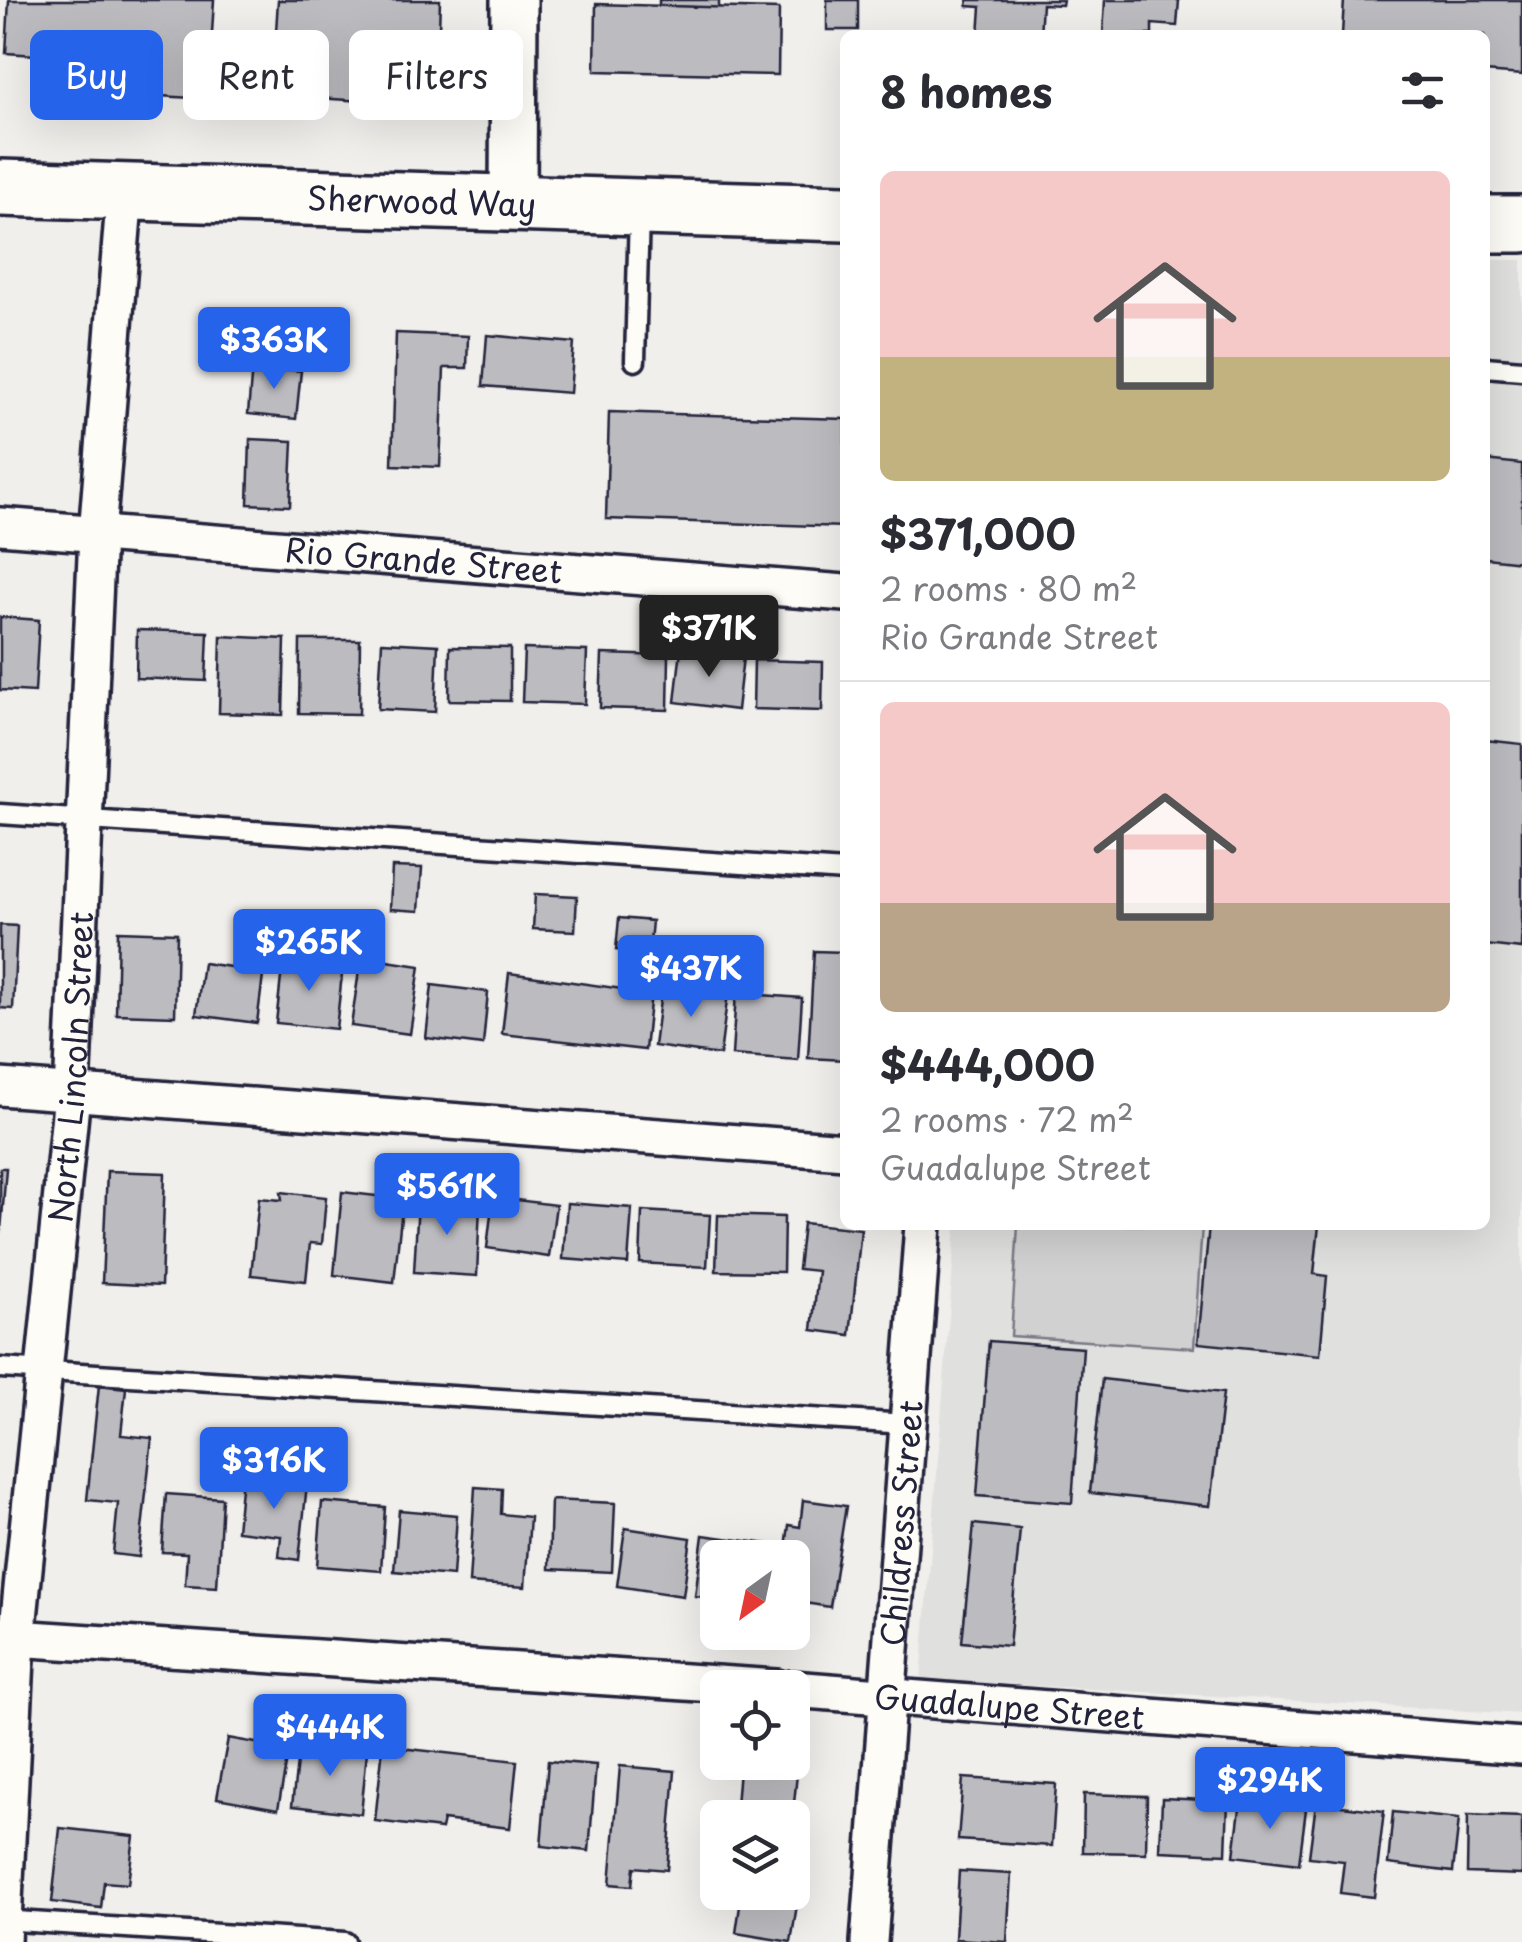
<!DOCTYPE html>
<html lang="en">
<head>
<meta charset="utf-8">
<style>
  :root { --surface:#fff; --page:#f2f2f3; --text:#2b2b33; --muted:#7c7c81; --line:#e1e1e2; --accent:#2563eb }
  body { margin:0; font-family:"Playpen Sans",sans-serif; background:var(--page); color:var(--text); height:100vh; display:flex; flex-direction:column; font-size:38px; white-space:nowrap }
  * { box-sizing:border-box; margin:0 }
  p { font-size:32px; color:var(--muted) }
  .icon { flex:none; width:55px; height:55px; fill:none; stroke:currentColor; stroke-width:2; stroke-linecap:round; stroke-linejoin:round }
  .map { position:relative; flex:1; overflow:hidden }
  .drawer { position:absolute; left:840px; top:30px; width:650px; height:1200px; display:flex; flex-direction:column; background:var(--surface); border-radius:15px; box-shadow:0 10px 40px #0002 }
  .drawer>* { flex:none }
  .banner { position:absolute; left:30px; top:30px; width:660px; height:90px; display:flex; gap:20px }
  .needle { width:65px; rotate:213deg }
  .controls { position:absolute; left:700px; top:1540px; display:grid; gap:20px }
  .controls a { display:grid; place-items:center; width:110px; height:110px; border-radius:15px; background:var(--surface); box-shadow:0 10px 40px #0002; font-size:50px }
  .price { position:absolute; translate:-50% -85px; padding:0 22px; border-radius:10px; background:var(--accent); color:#fff; font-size:32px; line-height:65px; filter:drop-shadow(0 2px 5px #0008) }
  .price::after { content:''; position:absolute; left:50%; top:60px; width:30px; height:22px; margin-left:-15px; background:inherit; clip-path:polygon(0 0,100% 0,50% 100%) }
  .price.active { background:#222; color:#fff }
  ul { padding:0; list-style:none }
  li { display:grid; align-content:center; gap:20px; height:530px; padding:0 40px }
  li+li { border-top:2px solid var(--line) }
  li span { display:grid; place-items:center; height:310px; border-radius:15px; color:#555 }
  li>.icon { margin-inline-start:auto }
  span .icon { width:180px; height:180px; fill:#fffc; stroke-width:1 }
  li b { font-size:42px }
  h2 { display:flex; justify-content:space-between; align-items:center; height:120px; padding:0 40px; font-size:42px }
  .tag { padding:0 35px; border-radius:15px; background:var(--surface); box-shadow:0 10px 40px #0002; font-size:35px; line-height:90px }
  .tag.active { background:var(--accent); color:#fff }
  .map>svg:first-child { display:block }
</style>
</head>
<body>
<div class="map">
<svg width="1522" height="1942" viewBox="0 0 1522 1942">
  <rect width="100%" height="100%" fill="#f0efec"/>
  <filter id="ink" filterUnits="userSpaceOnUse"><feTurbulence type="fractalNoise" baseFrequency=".01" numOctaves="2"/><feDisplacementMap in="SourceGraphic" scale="20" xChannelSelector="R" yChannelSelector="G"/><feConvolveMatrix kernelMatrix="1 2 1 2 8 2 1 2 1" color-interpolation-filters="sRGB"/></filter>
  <g filter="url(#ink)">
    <!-- built -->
    <path fill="#e0e0df" d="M1485 260H1522V1714L921 1679 956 1225H1485Z"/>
    <!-- green -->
    <path fill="#d2d1d1" stroke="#7a7a86" stroke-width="2.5" d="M1018 1225H1202L1194 1348 1011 1336Z"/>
    <!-- building -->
    <g fill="#bcbcc0" stroke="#22223b" stroke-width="2.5">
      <path d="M9 0H214L208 99 160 96 162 63 6 53Z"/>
      <path d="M278 0H440L439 29 473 32 469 108 272 95Z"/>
      <path d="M659 0H719V8L659 6Z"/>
      <rect x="827" y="0" width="31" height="30"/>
      <path d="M968 0H1063L1062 5 1042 4 1040 35H979L981 7 967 6Z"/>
      <path d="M1105 0H1179L1177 26 1152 24V35H1103Z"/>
      <path d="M1344 0H1522V75L1485 72V35H1342Z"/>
      <path d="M596 4 779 9 778 75 595 71Z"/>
      <path d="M396 333 468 336 467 368H444L440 467 392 465Z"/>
      <path d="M487 335 574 343 570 393 483 386Z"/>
      <path d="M252 366 301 371 296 419 248 414Z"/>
      <path d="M609 412 845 419V527L606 519Z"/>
      <path d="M250 439 293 441 290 506 248 504Z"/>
      <path d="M1485 460 1522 464V562L1485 558Z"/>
      <path d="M0 617 39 620 35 692 0 690Z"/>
      <path d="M137 630 208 632 206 681 136 678Z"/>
      <path d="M221 636 285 639 283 715 219 713Z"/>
      <path d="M300 640H360L359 714 299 713Z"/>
      <path d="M382 642 438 645 435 712 378 709Z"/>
      <path d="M450 647 510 648V701L449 700Z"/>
      <path d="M524 649 587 651 585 704 522 702Z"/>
      <path d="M681 649 743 657 737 710 675 702Z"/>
      <path d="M602 654 669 656 668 710 600 708Z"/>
      <path d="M754 660 823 662 822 711 753 709Z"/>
      <path d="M1485 740 1522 744V949L1485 945Z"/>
      <path d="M392 867 422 868 419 911 390 909Z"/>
      <path d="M535 894 577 896 575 931 533 929Z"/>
      <path d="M619 918 652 921 649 953 616 950Z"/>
      <path d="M0 925 17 926 13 1009 0 1008Z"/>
      <path d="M118 931 177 933 175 1016 116 1014Z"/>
      <path d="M241 941 267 945 257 1023 196 1015 203 963 238 968Z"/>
      <path d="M814 951 845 952V1060L808 1058Z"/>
      <path d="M361 957 420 966 410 1034 351 1026Z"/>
      <path d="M283 959 343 965 336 1029 276 1023Z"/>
      <path d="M509 973 651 993 645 1050 502 1034Z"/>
      <path d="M432 985 488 992 483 1045 426 1038Z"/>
      <path d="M662 985 728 993 720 1055 654 1046Z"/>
      <path d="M736 993 802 998 798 1060 732 1055Z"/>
      <path d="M0 1168H6L1 1231H0Z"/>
      <path d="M107 1171 165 1173 161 1286 102 1283Z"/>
      <path d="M281 1192 326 1197 322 1244 310 1243 306 1281 251 1275 259 1198 282 1200Z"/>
      <path d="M342 1192 403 1199 394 1282 334 1275Z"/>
      <path d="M493 1197 556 1205 549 1257 487 1248Z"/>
      <path d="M418 1201 480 1204 477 1276 414 1272Z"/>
      <path d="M567 1203 632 1208 628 1264 563 1259Z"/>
      <path d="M642 1211 710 1215 707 1267 640 1263Z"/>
      <path d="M718 1215 784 1217 783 1272 716 1271Z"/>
      <path d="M803 1223 861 1229 850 1335 812 1330 818 1271 798 1269Z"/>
      <path d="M1209 1225H1319L1314 1274 1327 1276 1320 1355 1198 1343Z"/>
      <path d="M989 1341 1083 1348 1072 1503 977 1496Z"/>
      <path d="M1102 1379 1223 1393 1210 1506 1090 1493Z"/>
      <path d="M99 1385 126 1388 121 1435 152 1438 139 1557 113 1554 118 1503 87 1500Z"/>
      <path d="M242 1477 307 1484 299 1560 279 1557 281 1536 237 1531Z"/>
      <path d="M475 1487 502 1489 501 1514 530 1517 525 1587 469 1583Z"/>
      <path d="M166 1494 222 1498 217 1587 185 1585 187 1553 162 1552Z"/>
      <path d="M551 1500 615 1503 612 1572 549 1569Z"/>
      <path d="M803 1500 846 1506 830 1607 792 1601V1558H778L779 1546 786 1547 789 1525 800 1527Z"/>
      <path d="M322 1502 385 1507 381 1571 317 1566Z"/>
      <path d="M399 1510 457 1515 453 1576 394 1571Z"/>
      <path d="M974 1524 1020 1529 1009 1646 962 1642Z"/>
      <path d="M625 1528 691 1538 683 1596 617 1586Z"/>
      <path d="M703 1535 768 1544 766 1558H718V1599L695 1596Z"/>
      <path d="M228 1738 289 1749 278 1809 217 1798Z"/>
      <path d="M299 1744 367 1751 361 1814 292 1806Z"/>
      <path d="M383 1746 517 1761 510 1828 443 1820 441 1829 375 1821Z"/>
      <path d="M548 1761 596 1765 589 1851 541 1846Z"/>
      <path d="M620 1766 675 1771 667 1870 634 1867 632 1886 610 1884Z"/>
      <path d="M739 1769 797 1774 792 1823V1818H735Z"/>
      <path d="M963 1778 1056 1784 1052 1846 958 1840Z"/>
      <path d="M1084 1794 1147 1796 1146 1853 1083 1852Z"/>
      <path d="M1162 1798 1228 1801 1226 1854 1160 1851Z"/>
      <path d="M1241 1801 1306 1809 1299 1864 1234 1856Z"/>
      <path d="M1316 1803 1384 1811 1374 1897 1340 1893 1344 1861 1309 1857Z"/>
      <path d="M1393 1812 1459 1819 1453 1872 1388 1864Z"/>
      <path d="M1468 1815 1522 1817V1875L1467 1873Z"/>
      <path d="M60 1828 134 1836 128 1884 104 1882 101 1908 52 1902Z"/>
      <path d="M792 1860 804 1862 791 1942 736 1933 742 1892H792Z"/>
      <path d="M959 1871 1011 1874 1007 1942 955 1939Z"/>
    </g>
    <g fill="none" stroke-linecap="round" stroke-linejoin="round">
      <defs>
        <g id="service">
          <path d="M635 361 639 213"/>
          <path d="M1485 367 1522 370"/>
          <path d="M0 814 845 871"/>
          <path d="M0 1368 907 1424"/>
          <path d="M0 1920 345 1942"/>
        </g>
        <g id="minor">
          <path id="s1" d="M0 526 845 593"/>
          <path d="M0 1087 845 1151"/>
          <path d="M0 1637 777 1688"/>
          <path id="s2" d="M792 1689 1522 1746"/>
          <path id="s3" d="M2 1942 17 1638 72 1094 97 534 125 191"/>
          <path id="s4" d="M869 1942 923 1225"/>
        </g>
        <path id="tertiary" d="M513 205 514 0"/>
        <g id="primary">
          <path id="s5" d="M0 188 845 213"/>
          <path d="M1485 224H1522"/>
        </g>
      </defs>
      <!-- service casing -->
      <use href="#service" stroke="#22223b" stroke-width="25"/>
      <!-- minor casing -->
      <use href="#minor" stroke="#22223b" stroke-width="42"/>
      <!-- tertiary casing -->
      <use href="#tertiary" stroke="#22223b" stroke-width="52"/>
      <!-- primary casing -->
      <use href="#primary" stroke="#22223b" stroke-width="62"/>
      <!-- service -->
      <use href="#service" stroke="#fdfcf7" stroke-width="18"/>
      <!-- minor -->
      <use href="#minor" stroke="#fdfcf7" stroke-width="35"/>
      <!-- tertiary -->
      <use href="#tertiary" stroke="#fdfcf7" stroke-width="45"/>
      <!-- primary -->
      <use href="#primary" stroke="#fdfcf7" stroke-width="55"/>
    </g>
  </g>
  <g text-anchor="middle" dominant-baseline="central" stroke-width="8" stroke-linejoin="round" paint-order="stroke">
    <!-- street labels -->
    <g font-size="32" fill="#22223b" stroke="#fdfcf7">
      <text stroke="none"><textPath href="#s5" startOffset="422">Sherwood Way</textPath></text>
      <text stroke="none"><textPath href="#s1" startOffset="425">Rio Grande Street</textPath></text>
      <text stroke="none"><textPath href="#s3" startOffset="878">North Lincoln Street</textPath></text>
      <text stroke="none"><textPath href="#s4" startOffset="420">Childress Street</textPath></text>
      <text stroke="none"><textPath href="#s2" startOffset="218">Guadalupe Street</textPath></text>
    </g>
  </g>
</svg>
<div class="controls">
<a><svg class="needle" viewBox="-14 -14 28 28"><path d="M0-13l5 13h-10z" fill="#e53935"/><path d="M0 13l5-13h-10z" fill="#7c7c81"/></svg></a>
<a><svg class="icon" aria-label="locate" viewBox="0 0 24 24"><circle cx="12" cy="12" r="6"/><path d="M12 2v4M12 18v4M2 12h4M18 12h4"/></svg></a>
<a><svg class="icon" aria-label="layers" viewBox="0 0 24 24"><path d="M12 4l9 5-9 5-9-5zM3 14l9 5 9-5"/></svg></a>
</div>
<b class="price" style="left:274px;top:392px">$363K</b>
<b class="price active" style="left:709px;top:680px">$371K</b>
<b class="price" style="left:309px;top:994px">$265K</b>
<b class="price" style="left:691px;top:1020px">$437K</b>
<b class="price" style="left:447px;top:1238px">$561K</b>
<b class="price" style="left:274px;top:1512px">$316K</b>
<b class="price" style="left:330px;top:1779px">$444K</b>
<b class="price" style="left:1270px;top:1832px">$294K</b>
<div class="banner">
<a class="tag active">Buy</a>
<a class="tag">Rent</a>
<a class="tag">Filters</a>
</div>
<section class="drawer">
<h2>8 homes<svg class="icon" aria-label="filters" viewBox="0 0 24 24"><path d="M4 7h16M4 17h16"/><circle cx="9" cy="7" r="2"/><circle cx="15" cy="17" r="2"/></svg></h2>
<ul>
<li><span style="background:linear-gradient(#f6c9c9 60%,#c2b280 0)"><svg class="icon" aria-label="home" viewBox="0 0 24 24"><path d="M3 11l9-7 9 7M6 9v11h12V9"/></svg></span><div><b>$371,000</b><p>2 rooms · 80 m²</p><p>Rio Grande Street</p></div></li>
<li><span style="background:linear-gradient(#f6c9c9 65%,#b9a48a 0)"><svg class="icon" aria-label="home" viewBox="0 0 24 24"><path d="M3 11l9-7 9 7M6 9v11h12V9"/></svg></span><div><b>$444,000</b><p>2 rooms · 72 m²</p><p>Guadalupe Street</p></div></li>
</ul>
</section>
</div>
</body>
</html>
